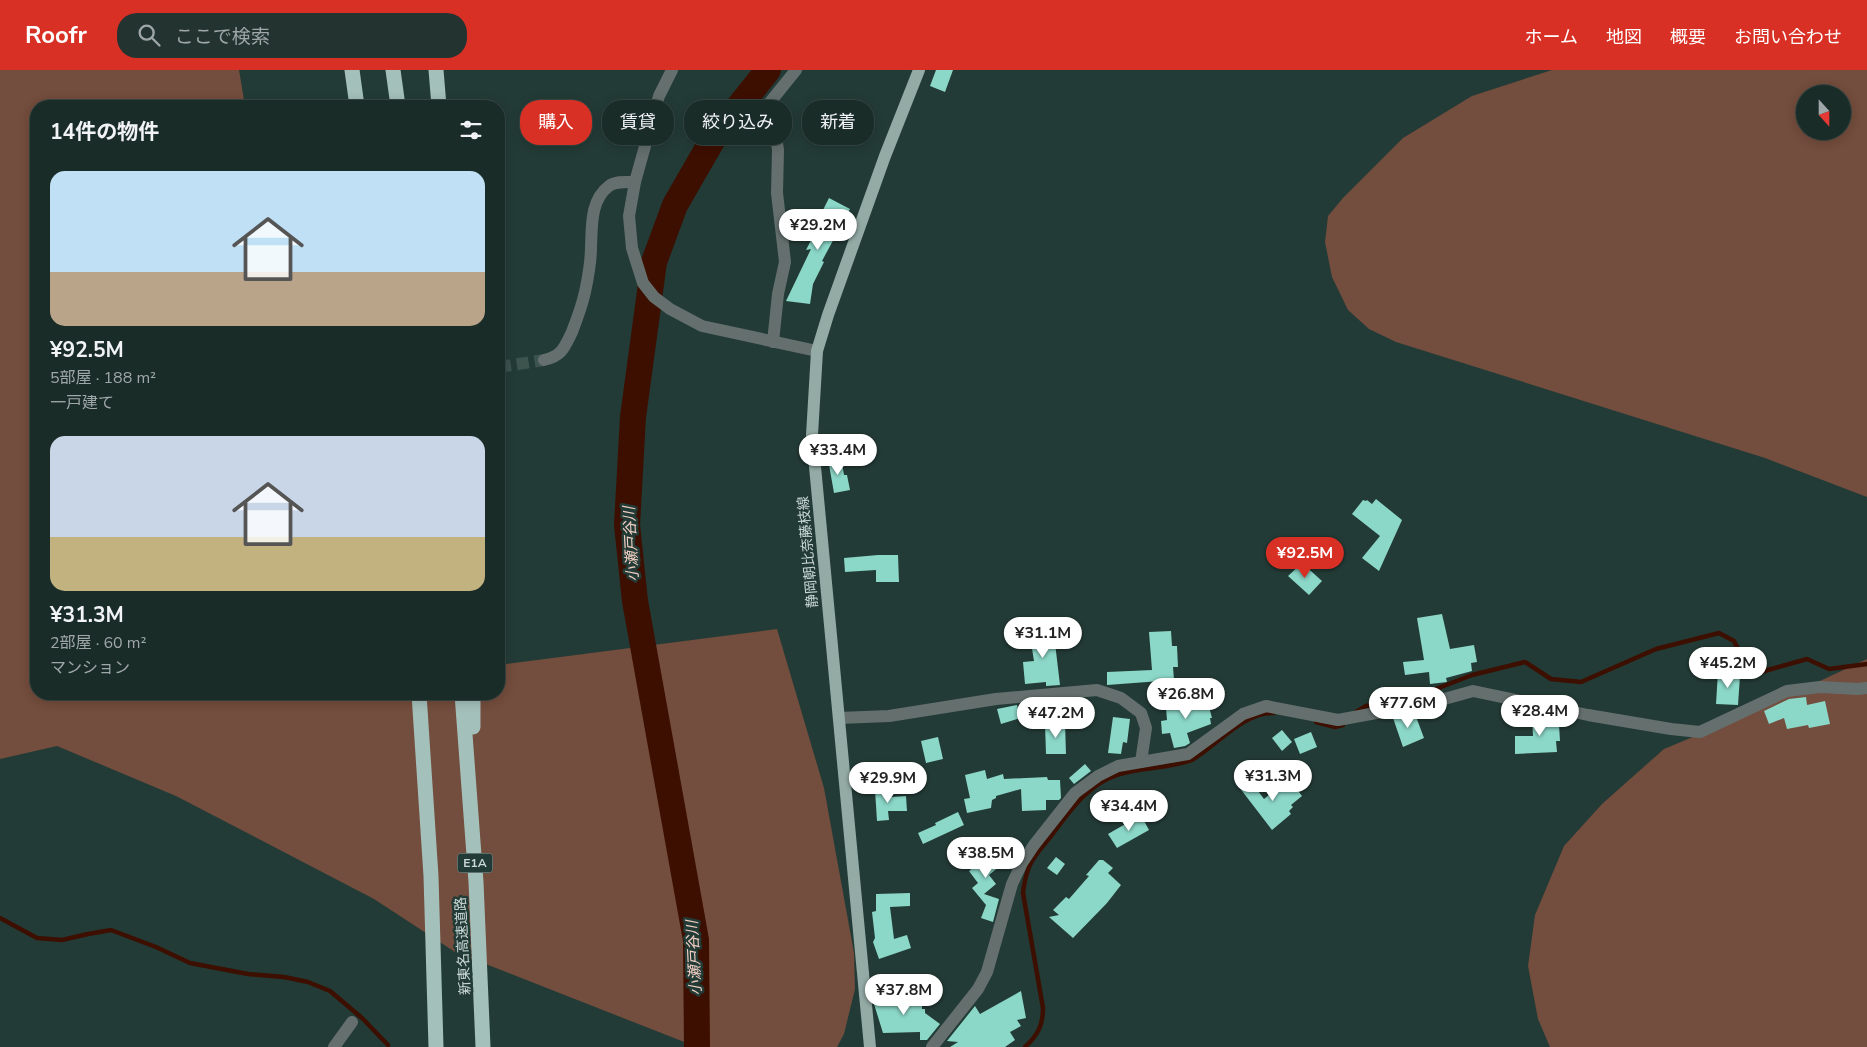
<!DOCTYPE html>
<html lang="ja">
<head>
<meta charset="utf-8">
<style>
  :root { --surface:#1a2c28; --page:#233430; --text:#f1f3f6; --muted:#9fa7a8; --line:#384845; --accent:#d93025 }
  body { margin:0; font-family:"Nunito Sans","Noto Sans JP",sans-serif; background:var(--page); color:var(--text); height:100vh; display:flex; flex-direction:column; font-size:19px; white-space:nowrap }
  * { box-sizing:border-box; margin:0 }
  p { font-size:16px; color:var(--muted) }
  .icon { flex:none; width:28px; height:28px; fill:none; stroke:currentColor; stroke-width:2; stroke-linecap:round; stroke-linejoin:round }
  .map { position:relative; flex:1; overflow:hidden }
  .drawer { position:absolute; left:30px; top:30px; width:475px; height:600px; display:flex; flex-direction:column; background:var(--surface); border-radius:20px; box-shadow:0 2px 12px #0003,0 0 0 1px var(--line) }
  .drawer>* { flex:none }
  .banner { position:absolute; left:520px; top:30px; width:475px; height:45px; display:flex; gap:10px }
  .needle { width:32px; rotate:159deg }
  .fabs { position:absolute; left:1796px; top:15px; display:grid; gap:10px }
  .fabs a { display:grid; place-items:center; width:55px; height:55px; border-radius:50%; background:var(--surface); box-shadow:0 2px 12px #0003,0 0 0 1px var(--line); font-size:25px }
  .price { position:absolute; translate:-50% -42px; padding:0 11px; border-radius:18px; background:#fff; color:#222; font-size:16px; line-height:32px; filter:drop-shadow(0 1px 2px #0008) }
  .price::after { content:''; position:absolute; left:50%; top:30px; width:15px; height:11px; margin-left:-8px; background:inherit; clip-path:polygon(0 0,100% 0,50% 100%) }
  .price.active { background:var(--accent); color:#fff }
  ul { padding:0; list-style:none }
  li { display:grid; align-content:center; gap:10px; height:265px; padding:0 20px }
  li span { display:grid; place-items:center; height:155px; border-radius:15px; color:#555 }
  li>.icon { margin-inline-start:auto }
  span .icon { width:90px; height:90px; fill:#fffc; stroke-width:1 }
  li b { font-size:21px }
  h2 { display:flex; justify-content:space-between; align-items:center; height:60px; padding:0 20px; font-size:21px }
  .tag { padding:0 18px; border-radius:20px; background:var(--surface); box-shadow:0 2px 12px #0003,0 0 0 1px var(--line); font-size:18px; line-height:45px }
  .tag.active { background:var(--accent); color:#fff }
  header { display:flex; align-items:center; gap:30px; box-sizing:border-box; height:70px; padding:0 25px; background:var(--accent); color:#fff }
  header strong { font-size:24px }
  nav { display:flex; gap:28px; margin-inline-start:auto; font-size:18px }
  .search { width:350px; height:45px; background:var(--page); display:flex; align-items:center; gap:12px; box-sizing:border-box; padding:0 18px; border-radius:20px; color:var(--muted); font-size:19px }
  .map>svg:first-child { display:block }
</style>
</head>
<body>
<header>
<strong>Roofr</strong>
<div class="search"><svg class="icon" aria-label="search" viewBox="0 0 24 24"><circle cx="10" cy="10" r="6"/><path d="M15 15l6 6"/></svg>ここで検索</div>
<nav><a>ホーム</a><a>地図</a><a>概要</a><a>お問い合わせ</a></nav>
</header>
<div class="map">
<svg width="1867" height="977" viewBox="0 0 1867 977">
  <rect width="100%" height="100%" fill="#233b36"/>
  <!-- green -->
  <g fill="#734d3d" fill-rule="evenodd">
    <path d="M0 0H239L245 36H36V624H499V595L777 559 824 718 854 883 855 919 844 964 837 977H697L455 882 374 829 176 726 57 676 0 689Z"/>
    <path d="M1552 0H1867V427L1765 388 1396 272 1369 259 1348 240 1332 207 1325 172 1328 146 1343 128 1403 68 1472 26ZM1805 24H1842V61H1805Z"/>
    <path d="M1867 589V977H1550L1538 949 1528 896 1535 845 1564 776 1602 734 1664 679 1760 639Z"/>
  </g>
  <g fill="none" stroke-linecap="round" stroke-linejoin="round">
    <!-- stream -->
    <g stroke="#3d0f00" stroke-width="4.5">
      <path d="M1356 642 1366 636 1418 626 1472 605 1525 592 1551 609 1581 612 1656 579 1719 563 1734 571 1747 597 1761 602 1807 589 1829 599 1867 594"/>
      <path d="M1316 652 1335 657 1343 655"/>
      <path d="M0 848 37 868 62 870 88 864 111 860 156 877 190 893 248 904 284 907 308 912 330 921 362 948 388 975"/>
      <path d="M1025 977C1038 965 1043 955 1043 938L1023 823C1024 814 1026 805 1029 797 1034 785 1043 776 1051 766 1070 741 1086 716 1117 705 1141 697 1168 699 1192 690 1216 676 1245 641 1274 643"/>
    </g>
    <!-- river -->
    <path stroke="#3d0f00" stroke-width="26" d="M697 977 696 870 635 531 627 455 633 347 654 192 675 135 713 69 768 0"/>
  </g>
  <!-- building -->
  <g fill="#8bd7c8">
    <path d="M936 0H953L945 22 930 16Z"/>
    <path d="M829 128 850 139 822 191 824 192 813 214 810 234 786 231 811 179 806 180 823 147 820 146Z"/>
    <path d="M841 387 844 405H847L850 420 834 423 828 389Z"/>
    <path d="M1376 429 1402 450 1379 501 1362 488 1380 466 1352 444 1363 430 1366 431 1367 430 1372 434Z"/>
    <path d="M878 485H898L899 512H876V500L845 502 844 488Z"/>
    <path d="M1302 493 1322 511 1309 525 1288 506Z"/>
    <path d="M1442 544 1450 579 1474 575 1477 592 1471 593 1472 601 1446 608 1447 612 1430 614 1429 602 1405 605 1403 592 1424 590 1417 548Z"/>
    <path d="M1053 556 1060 615 1046 616V612L1025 614 1023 592 1034 591 1029 560Z"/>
    <path d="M1171 561 1172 576H1177L1178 597H1173L1174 610 1107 615V602L1152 600 1149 562Z"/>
    <path d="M1718 602 1736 603V605L1740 606 1738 635 1716 634Z"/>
    <path d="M1204 626 1206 633H1208L1212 648H1210L1211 654 1187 663 1190 673 1185 676 1174 678 1170 663 1162 664 1161 651 1167 650 1166 638 1184 636 1183 632Z"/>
    <path d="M1806 627 1807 635 1825 631 1830 654 1809 658 1808 655 1787 659 1784 648 1769 654 1764 641 1789 629Z"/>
    <path d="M1017 635 1020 648 1001 654 997 639Z"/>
    <path d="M1415 644 1424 668 1403 677 1393 648Z"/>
    <path d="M1550 645 1555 646V656L1559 655 1560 671H1556L1557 682 1515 684V666H1533L1532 646Z"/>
    <path d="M1113 647 1130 649 1127 673 1123 672 1121 684 1108 683Z"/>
    <path d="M1065 653 1066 684H1046L1045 654Z"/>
    <path d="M1282 660 1292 672 1282 681 1272 668Z"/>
    <path d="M1311 662 1317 677 1300 684 1294 669Z"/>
    <path d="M938 667 943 689 926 693 921 671Z"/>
    <path d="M1085 694 1091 701 1074 714 1069 708Z"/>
    <path d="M985 700 987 709 1003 704 1004 709 1047 707 1048 710H1060L1061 728 1059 730H1046V740L1022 741 1021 719 996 726V728L992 730 991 738 967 743 964 729 970 728 965 705Z"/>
    <path d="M1249 709 1264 729 1289 709 1302 726 1291 735 1293 737 1289 741 1291 744 1272 760 1239 717Z"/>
    <path d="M890 719 891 727 906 726 907 741H888L889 750 877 751 875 720Z"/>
    <path d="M958 742 964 755 923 774 918 763 936 755 935 753Z"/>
    <path d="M1141 745 1149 760 1117 778 1108 764Z"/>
    <path d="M993 775 1006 791 989 805 996 814 984 824 999 829 993 852 981 848 986 835 972 818 978 813 969 801 971 800 967 795Z"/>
    <path d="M1056 787 1065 794 1057 805 1047 798Z"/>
    <path d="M1099 790H1103L1113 798 1108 803 1121 815 1107 833 1073 868 1049 847 1059 845 1053 840 1066 827 1069 829 1089 806 1086 805Z"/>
    <path d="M910 823V836L890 837 894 869 907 865 911 878 879 889 873 872 875 868 872 842 876 841V824Z"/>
    <path d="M1021 921 1026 948 1017 950 1021 956 1010 962 1015 970 1005 977H950L958 972 947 971 975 936 980 944Z"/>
    <path d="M894 922 895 927H915V935L922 934V939H925V943L940 954 927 970H920V962L883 963 874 934 882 932 881 925Z"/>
  </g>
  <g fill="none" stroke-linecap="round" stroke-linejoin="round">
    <!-- minor-tunnel -->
    <path stroke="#3c534e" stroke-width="12" stroke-dasharray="12 6" stroke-linecap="butt" d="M499 297 544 290"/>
    <!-- minor -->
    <g stroke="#65706e" stroke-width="12">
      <path d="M672 0 659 26 635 112 629 146 632 178 643 213 654 227 670 239 702 256 817 281"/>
      <path d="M773 272 778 224 785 192 777 123 778 80 773 45 767 36 796 0"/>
      <path d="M544 290C562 286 564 278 572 262 577 249 582 236 585 222 588 208 591 191 591 177 592 157 590 130 609 116 616 111 626 112 635 112"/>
      <path d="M839 648 889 646 996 629 1097 620 1121 628 1141 643 1146 658 1141 692"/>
      <path d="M334 977 352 952"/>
      <path d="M932 977 978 919 987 902 1012 814 1022 793 1034 775 1075 723 1098 706 1118 696 1188 684 1243 644 1266 636 1338 650 1430 633 1473 621 1588 645 1671 659 1700 662 1787 621 1820 617 1858 619 1867 618"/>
    </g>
    <!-- major -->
    <path stroke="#93aaa5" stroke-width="12" d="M870 977 812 365 817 281 828 245 885 86 919 0"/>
    <!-- highway -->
    <g stroke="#a4c0ba" stroke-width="15">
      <path d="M352 0 357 36"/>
      <path d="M393 0 398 36"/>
      <path d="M436 0 439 36"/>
      <path d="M419 624 431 806 436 977"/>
      <path d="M462 624 476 812 483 977"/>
      <path d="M473 624V657"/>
    </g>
  </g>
  <g text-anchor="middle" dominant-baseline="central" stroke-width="5" stroke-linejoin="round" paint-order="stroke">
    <!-- shield labels -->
    <rect fill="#233b36" stroke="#99aaa6" stroke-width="1" x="457.5" y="783.5" width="35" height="19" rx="4"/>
    <g font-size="12" font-weight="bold" fill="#cbd9d6">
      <text x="475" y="793">E1A</text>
    </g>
    <!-- street labels -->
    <g font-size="14" fill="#cbd9d6" stroke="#233b36">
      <text transform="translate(808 482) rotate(-95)">静岡朝比奈藤枝線</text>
      <text transform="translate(463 876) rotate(-93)">新東名高速道路</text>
    </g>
    <!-- water labels -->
    <g font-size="15" font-style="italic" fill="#f4d1c4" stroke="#233b36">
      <text transform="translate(631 474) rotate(-93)">小瀬戸谷川</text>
      <text transform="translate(694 888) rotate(-93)">小瀬戸谷川</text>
    </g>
  </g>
</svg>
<div class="fabs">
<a><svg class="needle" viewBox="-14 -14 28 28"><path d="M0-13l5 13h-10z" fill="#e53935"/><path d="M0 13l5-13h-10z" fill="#9fa7a8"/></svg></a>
</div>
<b class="price" style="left:818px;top:181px">¥29.2M</b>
<b class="price" style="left:838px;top:406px">¥33.4M</b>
<b class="price active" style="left:1305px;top:509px">¥92.5M</b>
<b class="price" style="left:1043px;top:589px">¥31.1M</b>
<b class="price" style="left:1728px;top:619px">¥45.2M</b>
<b class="price" style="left:1186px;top:650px">¥26.8M</b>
<b class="price" style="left:1408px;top:659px">¥77.6M</b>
<b class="price" style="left:1540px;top:667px">¥28.4M</b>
<b class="price" style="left:1056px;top:669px">¥47.2M</b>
<b class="price" style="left:1273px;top:732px">¥31.3M</b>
<b class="price" style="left:888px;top:734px">¥29.9M</b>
<b class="price" style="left:1129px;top:762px">¥34.4M</b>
<b class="price" style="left:986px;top:809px">¥38.5M</b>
<b class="price" style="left:904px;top:946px">¥37.8M</b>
<div class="banner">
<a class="tag active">購入</a>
<a class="tag">賃貸</a>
<a class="tag">絞り込み</a>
<a class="tag">新着</a>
</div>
<section class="drawer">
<h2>14件の物件<svg class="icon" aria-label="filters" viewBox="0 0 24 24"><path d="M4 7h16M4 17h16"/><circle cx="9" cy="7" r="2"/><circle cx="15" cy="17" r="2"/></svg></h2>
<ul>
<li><span style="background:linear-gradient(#bfe0f5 65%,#b9a48a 0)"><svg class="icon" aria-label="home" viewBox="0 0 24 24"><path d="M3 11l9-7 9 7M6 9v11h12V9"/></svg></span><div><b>¥92.5M</b><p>5部屋 · 188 m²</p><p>一戸建て</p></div></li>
<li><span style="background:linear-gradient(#c9d6e8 65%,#c2b280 0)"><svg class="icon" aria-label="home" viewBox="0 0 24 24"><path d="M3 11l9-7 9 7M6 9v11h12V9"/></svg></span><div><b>¥31.3M</b><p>2部屋 · 60 m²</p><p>マンション</p></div></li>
</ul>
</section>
</div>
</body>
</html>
